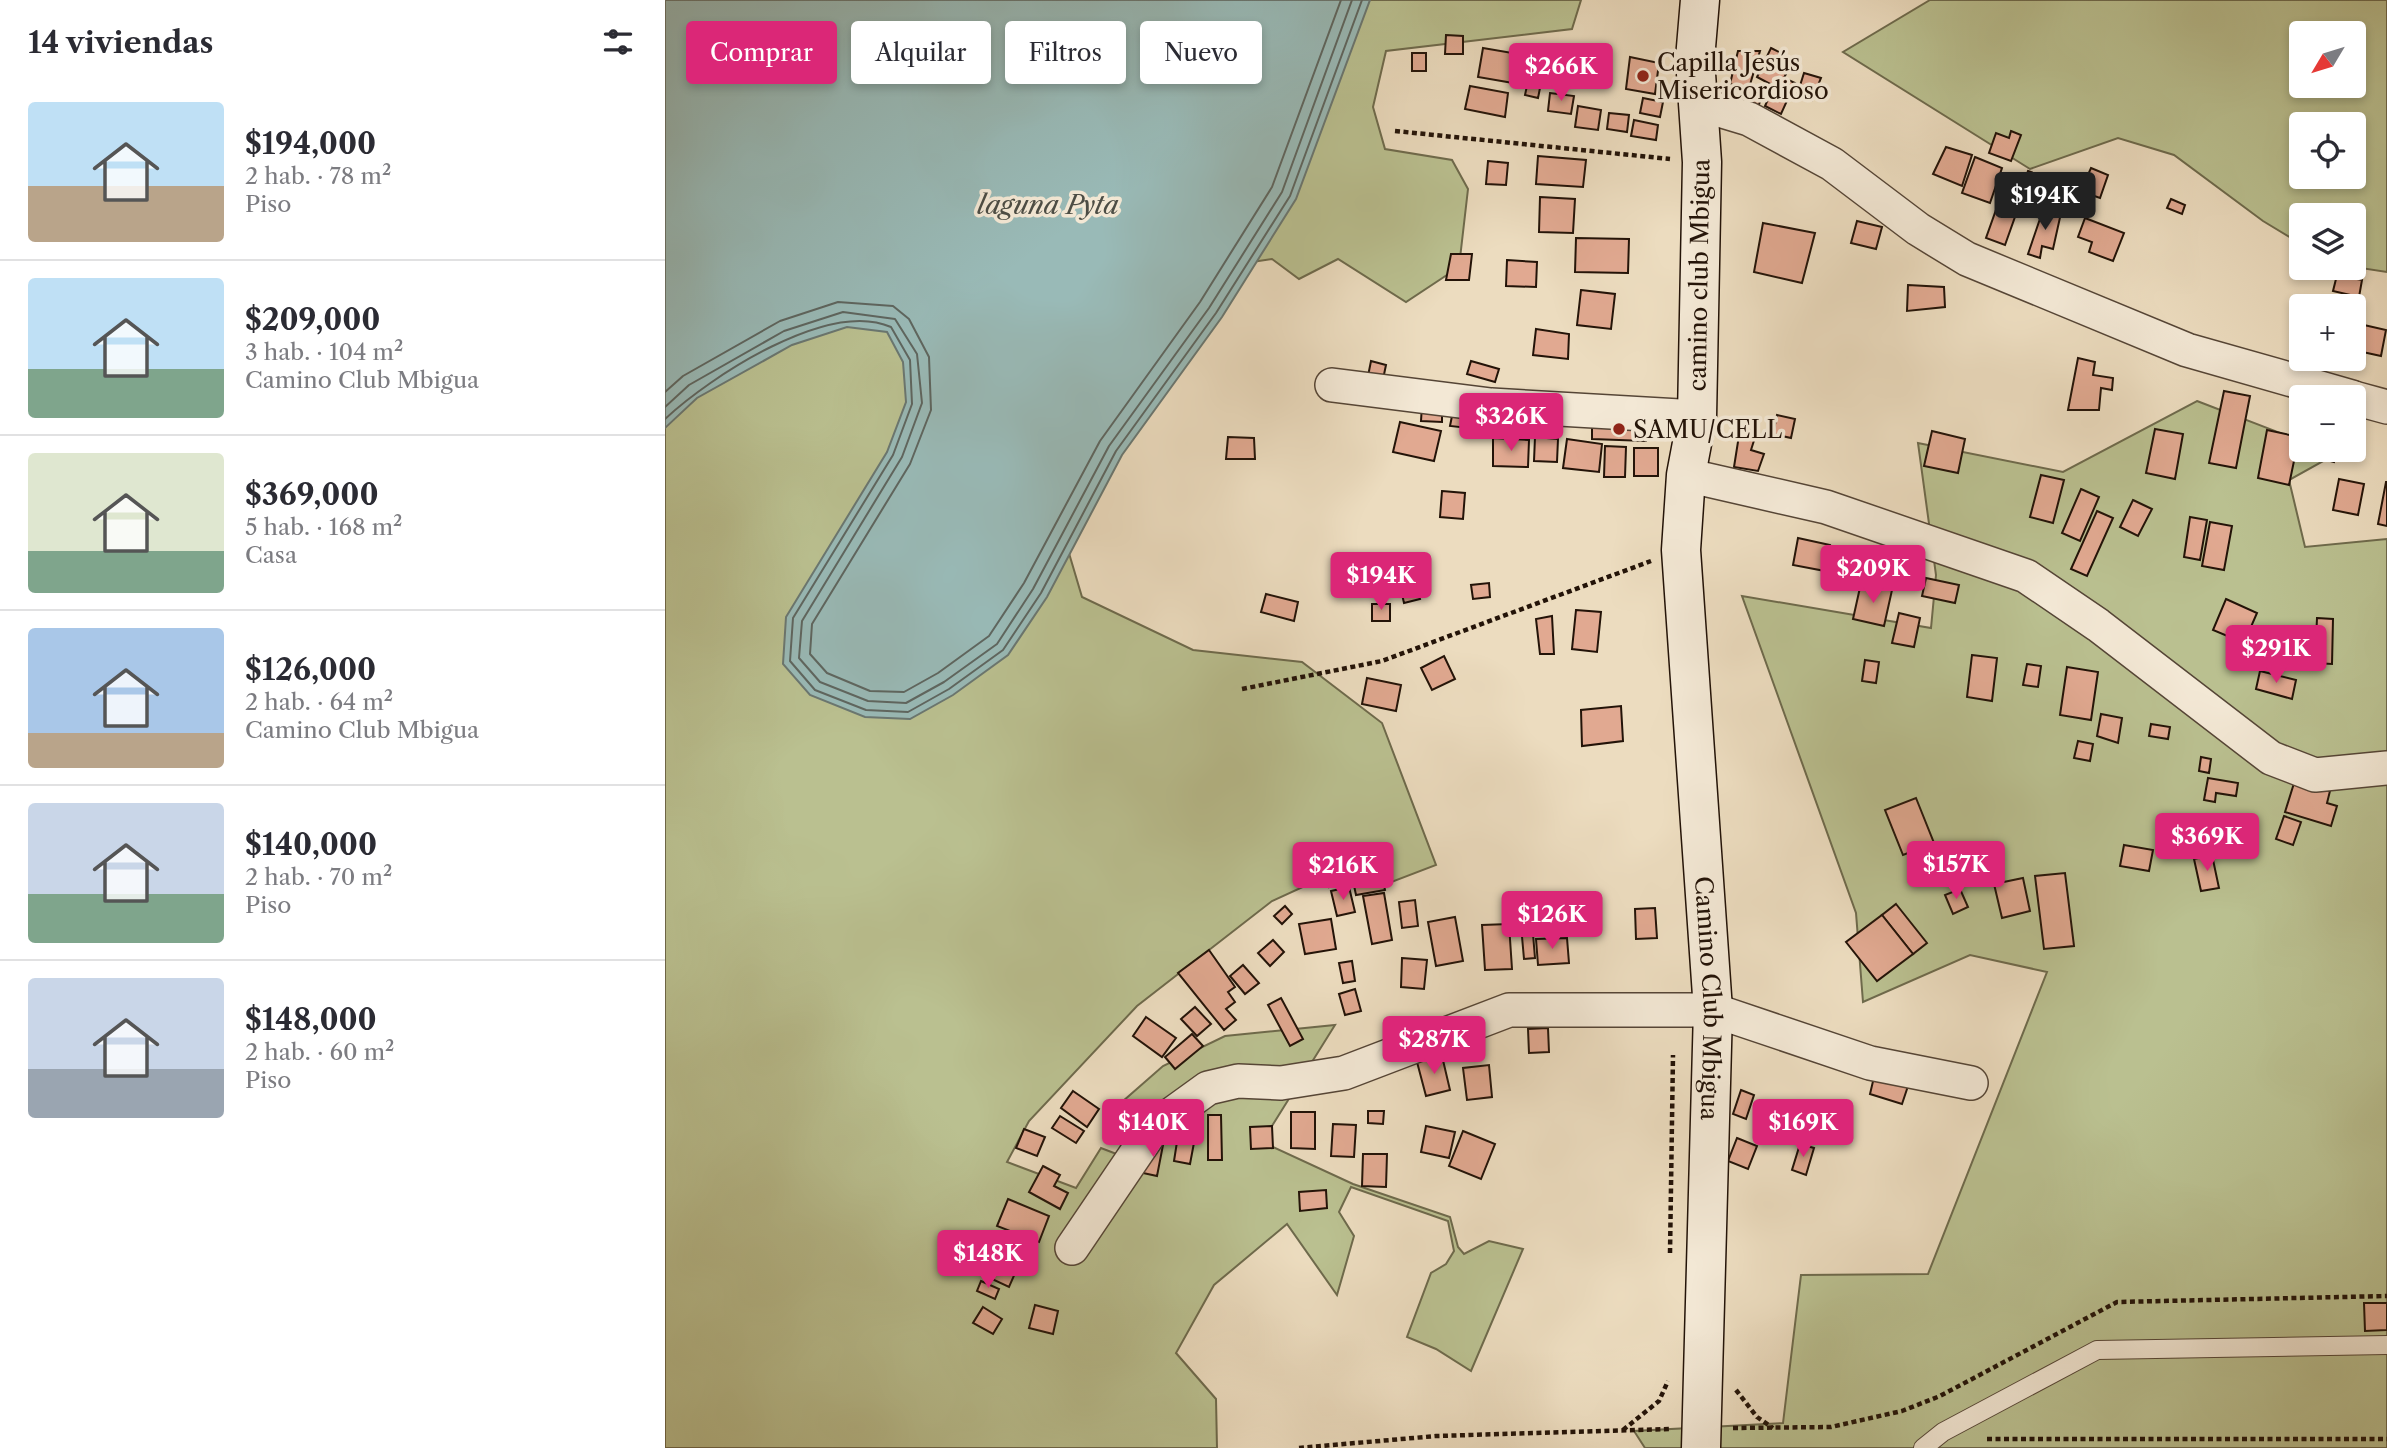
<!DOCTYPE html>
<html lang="es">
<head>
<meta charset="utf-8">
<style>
  :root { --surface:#fff; --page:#f7f7f7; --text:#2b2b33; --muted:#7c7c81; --line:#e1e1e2; --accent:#db2777 }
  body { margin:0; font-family:"Libre Caslon Text",serif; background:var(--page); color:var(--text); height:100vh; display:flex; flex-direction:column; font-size:26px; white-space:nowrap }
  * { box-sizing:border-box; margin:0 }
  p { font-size:23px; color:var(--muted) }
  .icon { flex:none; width:38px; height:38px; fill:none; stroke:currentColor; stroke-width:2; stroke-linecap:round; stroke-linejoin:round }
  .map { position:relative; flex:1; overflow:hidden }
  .side { display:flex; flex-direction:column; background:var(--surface); width:665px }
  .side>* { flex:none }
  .guide { position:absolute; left:21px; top:21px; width:665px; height:63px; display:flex; gap:14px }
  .needle { width:46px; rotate:232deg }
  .buttons { position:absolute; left:1624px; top:21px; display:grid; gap:14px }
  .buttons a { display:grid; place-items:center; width:77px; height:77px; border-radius:7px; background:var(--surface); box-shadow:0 4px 10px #0003; font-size:35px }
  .price { position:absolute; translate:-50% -60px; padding:0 16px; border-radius:7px; background:var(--accent); color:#fff; font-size:23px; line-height:46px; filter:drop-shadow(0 2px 4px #0008) }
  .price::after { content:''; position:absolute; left:50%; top:42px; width:21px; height:16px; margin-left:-10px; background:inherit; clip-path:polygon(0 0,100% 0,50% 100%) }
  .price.on { background:#222; color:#fff }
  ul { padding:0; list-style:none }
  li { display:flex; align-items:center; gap:21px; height:175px; padding:0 28px }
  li+li { border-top:2px solid var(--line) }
  li span { display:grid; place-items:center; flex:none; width:196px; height:140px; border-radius:7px; color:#555 }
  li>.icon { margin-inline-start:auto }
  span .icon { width:84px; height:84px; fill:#fffc; stroke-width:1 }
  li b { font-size:30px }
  h2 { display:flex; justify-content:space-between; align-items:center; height:84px; padding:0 28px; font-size:30px }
  .chip { padding:0 24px; border-radius:7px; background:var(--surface); box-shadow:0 4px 10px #0003; font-size:24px; line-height:63px }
  .chip.on { background:var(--accent); color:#fff }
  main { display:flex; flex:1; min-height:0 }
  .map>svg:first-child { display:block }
</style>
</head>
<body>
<main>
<section class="side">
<h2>14 viviendas<svg class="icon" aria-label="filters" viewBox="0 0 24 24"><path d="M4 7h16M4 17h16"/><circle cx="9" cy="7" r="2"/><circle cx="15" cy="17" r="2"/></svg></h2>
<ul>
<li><span style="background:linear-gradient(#bfe0f5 60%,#b9a48a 0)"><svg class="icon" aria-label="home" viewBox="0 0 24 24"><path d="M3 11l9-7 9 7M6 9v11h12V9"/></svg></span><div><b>$194,000</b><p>2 hab. · 78 m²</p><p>Piso</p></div></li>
<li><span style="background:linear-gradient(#bfe0f5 65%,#7fa58c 0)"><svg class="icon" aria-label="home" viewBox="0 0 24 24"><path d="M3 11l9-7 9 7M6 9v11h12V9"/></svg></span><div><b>$209,000</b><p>3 hab. · 104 m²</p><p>Camino Club Mbigua</p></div></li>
<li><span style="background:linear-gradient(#dfe7d0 70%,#7fa58c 0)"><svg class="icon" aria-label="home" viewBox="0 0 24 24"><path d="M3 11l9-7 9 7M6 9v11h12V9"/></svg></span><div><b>$369,000</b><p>5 hab. · 168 m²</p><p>Casa</p></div></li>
<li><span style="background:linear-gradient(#a9c7e8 75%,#b9a48a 0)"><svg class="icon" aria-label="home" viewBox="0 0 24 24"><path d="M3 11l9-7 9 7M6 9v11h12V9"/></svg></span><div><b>$126,000</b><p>2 hab. · 64 m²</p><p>Camino Club Mbigua</p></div></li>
<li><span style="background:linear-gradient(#c9d6e8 65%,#7fa58c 0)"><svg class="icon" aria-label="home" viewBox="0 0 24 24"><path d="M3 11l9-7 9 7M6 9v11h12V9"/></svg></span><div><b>$140,000</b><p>2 hab. · 70 m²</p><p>Piso</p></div></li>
<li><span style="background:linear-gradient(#c9d6e8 65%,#9aa5b1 0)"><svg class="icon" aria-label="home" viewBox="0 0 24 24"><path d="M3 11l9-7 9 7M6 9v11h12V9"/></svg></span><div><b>$148,000</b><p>2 hab. · 60 m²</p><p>Piso</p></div></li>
</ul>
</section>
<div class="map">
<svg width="1722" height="1448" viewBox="0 0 1722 1448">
  <rect width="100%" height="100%" fill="#ecdcbf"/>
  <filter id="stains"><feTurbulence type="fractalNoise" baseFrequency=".00286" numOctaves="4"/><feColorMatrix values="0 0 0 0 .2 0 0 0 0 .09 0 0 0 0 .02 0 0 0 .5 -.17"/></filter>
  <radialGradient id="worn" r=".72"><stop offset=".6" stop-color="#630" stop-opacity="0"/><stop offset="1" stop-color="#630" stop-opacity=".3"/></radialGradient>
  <!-- green -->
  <g fill="#bac090" stroke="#6e6a4c" stroke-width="2" fill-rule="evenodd">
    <path d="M0 0H916L907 29 721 51 708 107 720 149 787 160 803 189 794 267 741 302 673 259 634 279 607 259 567 265 398 533 417 597 528 650 637 662 717 723 771 865 724 883 690 863 607 901 472 1006 364 1121 342 1162 411 1188 436 1148 475 1163 441 1116 498 1066 560 1036 670 1025 597 1142 688 1184 785 1217 793 1247 799 1254 824 1241 858 1249 806 1371 771 1349 742 1337 766 1273 781 1264 789 1251 783 1221 686 1187 674 1212 689 1236 672 1295 622 1224 549 1285 511 1353 551 1399 552 1448H0Z"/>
    <path d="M1265 0H1722V272L1689 267V215H1636V244L1598 221 1509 155 1453 138 1365 169 1178 52ZM1636 33H1689V86H1636ZM1636 124H1689V177H1636Z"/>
    <path d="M1532 401 1636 441V450H1660L1671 454 1624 480 1640 547 1722 539V1448H980L969 1431 1118 1423 1136 1275 1263 1274 1382 972 1305 955 1198 1002 1191 913 1077 596 1266 628 1271 575 1253 443 1398 472Z"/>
  </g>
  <!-- water -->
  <path fill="#99bab7" stroke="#6a7771" stroke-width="2" d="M0 0H705L631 199 557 317 457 455 382 597 343 655 288 695 245 719 200 717 145 695 118 664 121 617 222 452 241 402 238 362 222 332 182 327 127 345 32 398 0 428Z"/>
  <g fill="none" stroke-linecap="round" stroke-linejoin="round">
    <!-- shore -->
    <g stroke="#5e6660" stroke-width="2">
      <path d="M0 392 18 376 115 321 173 302 228 306 244 319 264 357 266 410 245 464 147 624 145 654 162 673 205 691 239 692 273 673 324 636 359 583 435 441 535 302 607 187 676 0"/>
      <path d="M0 407 24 385 119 331 178 312 230 319 252 354 257 403 237 457 137 621 134 658 155 682 203 701 241 703 279 682 332 644 368 589 444 446 544 308 617 192 687 0"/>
      <path d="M0 419C45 377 163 299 226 327L245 360 247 404 228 455 128 618 125 661 150 690 201 710 243 712 284 689 338 650 376 593 451 451 551 313 625 196 697 0"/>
    </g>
  </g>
  <!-- building -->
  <g fill="#e1a991" stroke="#231308" stroke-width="2">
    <path d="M781 35 798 36V54H780Z"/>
    <path d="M818 48 859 55 854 84 813 77Z"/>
    <path d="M1106 48 1128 59 1119 78 1130 83 1116 114 1100 106 1109 86 1092 77Z"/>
    <path d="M1073 51H1095L1084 88 1098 91 1093 108 1079 104 1081 88 1065 84Z"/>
    <rect x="747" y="53" width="14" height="18"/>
    <path d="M965 57 994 63 990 94 961 89Z"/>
    <path d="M1139 73 1156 78 1147 100 1132 95Z"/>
    <path d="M863 81 876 83 873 98 860 95Z"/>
    <path d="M805 86 843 93 840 117 800 109Z"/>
    <path d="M885 93 909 96 906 114 883 111Z"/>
    <path d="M978 98 998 102 995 117 975 113Z"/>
    <path d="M913 106 936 110 933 130 910 127Z"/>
    <path d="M944 113 964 115 962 132 942 129Z"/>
    <path d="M969 120 993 125 991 140 966 136Z"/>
    <path d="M1346 131 1356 135 1346 161 1324 153 1331 133 1344 138Z"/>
    <path d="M1281 147 1307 155 1297 186 1268 174Z"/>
    <path d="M873 156 921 160 918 187 871 184Z"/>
    <path d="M1310 157 1337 168 1325 203 1297 193Z"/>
    <path d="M823 161 843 163 841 185 821 184Z"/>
    <path d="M1426 168 1443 175 1435 198 1409 189 1414 175 1422 177Z"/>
    <path d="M1363 171 1385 179 1372 215 1350 207Z"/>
    <path d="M1394 176 1404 180 1396 205 1379 199 1384 186 1390 187Z"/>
    <path d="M875 197 910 199 908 233 874 232Z"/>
    <path d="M1506 199 1520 205 1517 214 1502 208Z"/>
    <path d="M1332 207 1351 214 1340 245 1321 238Z"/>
    <path d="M1379 207 1396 213 1388 249 1377 246 1375 258 1363 254Z"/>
    <path d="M1420 218 1459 233 1448 261 1424 252 1427 242 1413 237Z"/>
    <path d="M1192 221 1217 227 1211 249 1186 243Z"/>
    <path d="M1098 223 1150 233 1137 283 1089 272Z"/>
    <path d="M911 238 964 239 963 273 910 272Z"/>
    <path d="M786 254H807L804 280H781Z"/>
    <path d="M842 260 872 262 871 287 841 286Z"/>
    <path d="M1672 275 1697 280 1694 297 1668 291Z"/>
    <path d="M1243 285 1279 287 1280 307 1242 311Z"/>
    <path d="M916 290 950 294 946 329 912 325Z"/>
    <path d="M1699 325 1721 330 1716 356 1693 351Z"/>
    <path d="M871 329 904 334 903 359 868 355Z"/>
    <path d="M1413 358 1430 362 1428 375 1448 378 1447 390 1436 388 1434 410H1403Z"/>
    <path d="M706 361 721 365 717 384 702 381Z"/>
    <path d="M806 361 834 369 830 382 802 374Z"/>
    <path d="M1559 391 1585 396 1571 468 1544 463Z"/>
    <path d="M757 405H777V422L756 421Z"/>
    <path d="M789 406 823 410 821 430 785 426Z"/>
    <path d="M833 410 853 413 851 432 831 430Z"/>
    <path d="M1112 415 1130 419 1126 438 1108 434Z"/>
    <path d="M927 418 982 419 981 441 927 439Z"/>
    <path d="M735 422 776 431 769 461 728 452Z"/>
    <path d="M1075 429 1092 431 1086 450 1099 454 1093 471 1069 467Z"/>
    <path d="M1490 429 1518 434 1510 479 1481 473Z"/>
    <path d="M1602 430 1634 437 1624 485 1593 478Z"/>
    <path d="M1267 431 1300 439 1293 473 1259 466Z"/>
    <path d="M563 437 589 438 590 459H561Z"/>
    <path d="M870 437 893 439 892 462 869 461Z"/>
    <path d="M828 438 864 440 863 467 828 466Z"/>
    <path d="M902 439 937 444 934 472 898 468Z"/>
    <path d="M940 446 961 447 960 477H939Z"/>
    <rect x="969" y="448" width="24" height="28"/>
    <path d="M1659 450H1672L1669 462 1658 459Z"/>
    <path d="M1376 475 1399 480 1388 523 1365 517Z"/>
    <path d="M1674 479 1699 484 1693 515 1668 510Z"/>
    <path d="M1721 482H1722V526L1713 524Z"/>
    <path d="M1416 489 1434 497 1415 541 1397 533Z"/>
    <path d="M777 491 800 493 798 519 775 517Z"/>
    <path d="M1468 500 1487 509 1473 536 1455 527Z"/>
    <path d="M1432 511 1448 518 1422 576 1406 569Z"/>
    <path d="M1525 517 1542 520 1535 560 1519 557Z"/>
    <path d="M1545 522 1567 526 1559 570 1537 566Z"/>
    <path d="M1133 538 1165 545 1160 571 1128 565Z"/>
    <path d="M749 577 755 599 739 603 734 581Z"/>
    <path d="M1261 578 1294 585 1290 603 1257 596Z"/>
    <path d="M824 583 825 597 808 599 806 585Z"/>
    <path d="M1196 583 1227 590 1219 626 1188 619Z"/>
    <path d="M601 594 633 602 629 621 596 612Z"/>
    <path d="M1561 599 1592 613 1579 643 1548 630Z"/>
    <rect x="707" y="604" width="18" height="17"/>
    <path d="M911 610 936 612 932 652 907 649Z"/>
    <path d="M1234 613 1255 618 1249 647 1227 643Z"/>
    <path d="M887 616 889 654H875L871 619Z"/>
    <path d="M1652 618 1668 619 1667 664 1650 663Z"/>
    <path d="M1307 655 1332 658 1327 701 1302 697Z"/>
    <path d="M779 656 790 679 767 690 756 668Z"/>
    <path d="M1200 660 1214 662 1211 683 1197 681Z"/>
    <path d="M1362 664 1376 666 1373 687 1358 685Z"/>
    <path d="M1402 667 1433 672 1426 720 1395 715Z"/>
    <path d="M1595 671 1631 680 1627 699 1591 689Z"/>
    <path d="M702 678 736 685 731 711 697 704Z"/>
    <path d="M956 706 958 741 917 746 916 710Z"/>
    <path d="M1436 714 1457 718 1453 743 1432 736Z"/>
    <path d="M1486 724 1505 727 1503 739 1484 736Z"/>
    <path d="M1413 741 1428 744 1425 761 1409 758Z"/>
    <path d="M1536 757 1546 759 1544 773 1534 771Z"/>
    <path d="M1543 778 1573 783 1571 796 1551 793 1550 802 1539 800Z"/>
    <path d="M1630 780 1665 791 1662 803 1672 806 1666 826 1620 812Z"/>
    <path d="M1251 798 1269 843 1238 855 1220 810Z"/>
    <path d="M1619 816 1636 822 1628 845 1611 839Z"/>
    <path d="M1459 845 1488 850 1484 871 1455 866Z"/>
    <path d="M1547 855 1554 888 1536 891 1529 859Z"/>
    <path d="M682 861 685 884 664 887 661 864Z"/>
    <path d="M715 865 720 890 691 895 686 871Z"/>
    <path d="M1400 873 1409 946 1379 949 1370 876Z"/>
    <path d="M1358 878 1365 911 1337 918 1329 884Z"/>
    <path d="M684 887 690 912 672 916 666 891Z"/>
    <path d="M1295 889 1303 907 1288 914 1280 895Z"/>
    <path d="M719 893 727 940 707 944 698 896Z"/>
    <path d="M750 900 753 926 737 928 734 902Z"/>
    <path d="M876 901 879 933 868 934 870 958 859 959 854 903Z"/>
    <path d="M1231 904 1262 943 1248 954 1217 915Z"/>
    <path d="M620 906 627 914 617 924 609 916Z"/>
    <path d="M990 908 992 938 971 939 970 909Z"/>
    <path d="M1217 915 1248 954 1212 981 1181 942Z"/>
    <path d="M790 917 798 961 771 966 763 922Z"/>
    <path d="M666 919 671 949 640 954 634 924Z"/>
    <path d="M844 924 847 969 820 970 817 925Z"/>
    <path d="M902 938 904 963 873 965 871 939Z"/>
    <path d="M608 940 619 952 605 966 593 953Z"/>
    <path d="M544 950 570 987 563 992 570 1002 561 1009 571 1020 559 1030 513 973Z"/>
    <path d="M737 958 762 960 759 989 736 987Z"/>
    <path d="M687 961 690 981 678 983 674 963Z"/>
    <path d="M578 965 594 983 580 994 565 976Z"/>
    <path d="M690 989 696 1011 680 1015 674 994Z"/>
    <path d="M616 998 638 1039 625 1046 603 1005Z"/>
    <path d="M530 1007 546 1024 532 1036 516 1019Z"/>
    <path d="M481 1017 511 1038 497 1057 468 1036Z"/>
    <path d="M883 1028 884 1052 864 1053 863 1029Z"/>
    <path d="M527 1034 538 1046 510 1069 500 1057Z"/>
    <path d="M777 1056 785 1090 761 1096 752 1062Z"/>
    <path d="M824 1065 827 1097 802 1100 798 1068Z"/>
    <path d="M1209 1077 1243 1086 1237 1104 1205 1094Z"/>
    <path d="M1076 1090 1089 1095 1081 1119 1068 1114Z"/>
    <path d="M408 1091 434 1109 422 1127 396 1108Z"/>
    <path d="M703 1111H719L718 1124 703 1123Z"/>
    <path d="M626 1112H650V1149L626 1148Z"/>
    <path d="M543 1115H556L557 1160H543Z"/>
    <path d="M395 1116 419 1131 411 1143 387 1128Z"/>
    <path d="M668 1124 691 1125 689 1157 666 1156Z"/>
    <path d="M607 1126 608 1148 586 1149 585 1127Z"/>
    <path d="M761 1126 790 1132 784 1158 756 1152Z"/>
    <path d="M359 1129 380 1137 372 1156 351 1148Z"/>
    <path d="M514 1129 531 1132 525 1164 509 1161Z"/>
    <path d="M798 1131 830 1144 816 1179 784 1166Z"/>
    <path d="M1072 1138 1092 1146 1083 1169 1063 1161Z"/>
    <path d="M484 1142 498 1145 492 1176 478 1173Z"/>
    <path d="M1135 1144 1149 1148 1141 1175 1127 1170Z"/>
    <path d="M698 1154H722L721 1187 697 1186Z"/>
    <path d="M378 1166 395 1175 389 1186 403 1193 395 1209 364 1192Z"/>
    <path d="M661 1190 662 1208 635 1211 634 1192Z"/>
    <path d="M343 1199 384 1216 374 1242 332 1226Z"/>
    <path d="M326 1240 358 1255 344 1287 312 1272Z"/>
    <path d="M316 1281 334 1289 330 1299 312 1291Z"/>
    <path d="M1699 1303H1722V1330L1700 1331Z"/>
    <path d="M370 1305 393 1311 388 1334 364 1328Z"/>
    <path d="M318 1307 337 1319 328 1334 308 1323Z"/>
  </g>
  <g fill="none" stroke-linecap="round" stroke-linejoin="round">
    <defs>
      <path id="service" d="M1258 1448 1278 1432 1432 1350 1722 1345"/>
      <g id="minor">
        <path d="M1031 103 1084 119 1167 164 1253 229 1302 259 1522 350 1687 397"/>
        <path d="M667 385 826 405 1032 417"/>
        <path d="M1689 398 1722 407"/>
        <path d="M1021 475 1161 507 1361 576 1433 625 1606 758 1650 775 1722 768"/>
        <path d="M407 1248 489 1127 543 1088 573 1081 616 1083 679 1073 844 1010H1048L1205 1063 1306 1083"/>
      </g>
      <g id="secondary">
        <path id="s1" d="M1035 0 1030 59 1037 162 1032 417 1021 475 1016 550 1048 1010 1036 1448"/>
      </g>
    </defs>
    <!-- service casing -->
    <use href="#service" stroke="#554536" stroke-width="20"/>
    <!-- minor casing -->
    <use href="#minor" stroke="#554536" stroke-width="36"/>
    <!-- secondary casing -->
    <use href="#secondary" stroke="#231308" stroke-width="41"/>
    <!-- path -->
    <g stroke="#231308" stroke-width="4.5" stroke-dasharray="5 3.5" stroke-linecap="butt">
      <path d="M730 131 1005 159"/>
      <path d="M577 689 717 661 986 561"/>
      <path d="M1005 1253 1008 1055"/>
      <path d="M1071 1390 1092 1417 1108 1428"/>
      <path d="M1068 1428 1166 1427 1237 1411 1275 1396 1452 1302 1722 1296"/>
      <path d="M958 1430 994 1401 1003 1381"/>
      <path d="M1322 1439H1722"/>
      <path d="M634 1448 771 1436 1004 1429"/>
    </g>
    <!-- service -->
    <use href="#service" stroke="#f3e8d5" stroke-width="18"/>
    <!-- minor -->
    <use href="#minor" stroke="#f3e8d5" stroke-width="33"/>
    <!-- secondary -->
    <use href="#secondary" stroke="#f3e8d5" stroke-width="38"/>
  </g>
  <!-- markers -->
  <g fill="#8f2418" stroke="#f3e8d5" stroke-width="2.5">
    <circle cx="978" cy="76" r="7"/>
    <circle cx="954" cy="429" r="7"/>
  </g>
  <g text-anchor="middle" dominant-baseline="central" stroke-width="7" stroke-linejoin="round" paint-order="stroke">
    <!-- poi labels -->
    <g font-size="24" fill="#231308" stroke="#f3e8d5" text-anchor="start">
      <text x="992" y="62">Capilla Jesús<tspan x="992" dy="28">Misericordioso</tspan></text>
      <text x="968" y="429">SAMU/CELL</text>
    </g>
    <!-- street labels -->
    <g font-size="24" fill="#231308" stroke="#f3e8d5">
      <text transform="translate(1034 275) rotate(-89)">camino club Mbigua</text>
      <text stroke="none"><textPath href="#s1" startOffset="1001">Camino Club Mbigua</textPath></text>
    </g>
    <!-- water labels -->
    <g font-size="26" font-style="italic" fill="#4c4d45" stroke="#f3e8d5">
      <text x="383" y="205">laguna Pyta</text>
    </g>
  </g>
  <rect width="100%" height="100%" filter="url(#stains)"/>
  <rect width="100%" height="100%" fill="url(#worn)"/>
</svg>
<div class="buttons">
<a><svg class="needle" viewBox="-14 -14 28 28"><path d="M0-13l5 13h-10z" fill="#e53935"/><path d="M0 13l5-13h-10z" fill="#7c7c81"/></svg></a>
<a><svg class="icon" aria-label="locate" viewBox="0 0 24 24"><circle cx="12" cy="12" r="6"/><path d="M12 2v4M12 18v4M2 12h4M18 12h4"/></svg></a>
<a><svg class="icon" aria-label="layers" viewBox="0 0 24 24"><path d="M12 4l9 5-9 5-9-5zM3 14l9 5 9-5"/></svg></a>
<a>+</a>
<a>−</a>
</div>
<b class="price" style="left:896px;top:103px">$266K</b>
<b class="price on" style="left:1380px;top:232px">$194K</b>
<b class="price" style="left:846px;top:453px">$326K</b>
<b class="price" style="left:1208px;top:605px">$209K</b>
<b class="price" style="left:716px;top:612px">$194K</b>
<b class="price" style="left:1611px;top:685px">$291K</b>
<b class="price" style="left:1542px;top:873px">$369K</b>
<b class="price" style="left:1291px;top:901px">$157K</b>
<b class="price" style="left:678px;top:902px">$216K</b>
<b class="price" style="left:887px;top:951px">$126K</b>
<b class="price" style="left:769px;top:1076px">$287K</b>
<b class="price" style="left:488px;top:1159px">$140K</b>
<b class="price" style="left:1138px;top:1159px">$169K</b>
<b class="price" style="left:323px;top:1290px">$148K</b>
<div class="guide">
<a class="chip on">Comprar</a>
<a class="chip">Alquilar</a>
<a class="chip">Filtros</a>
<a class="chip">Nuevo</a>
</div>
</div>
</main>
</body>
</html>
